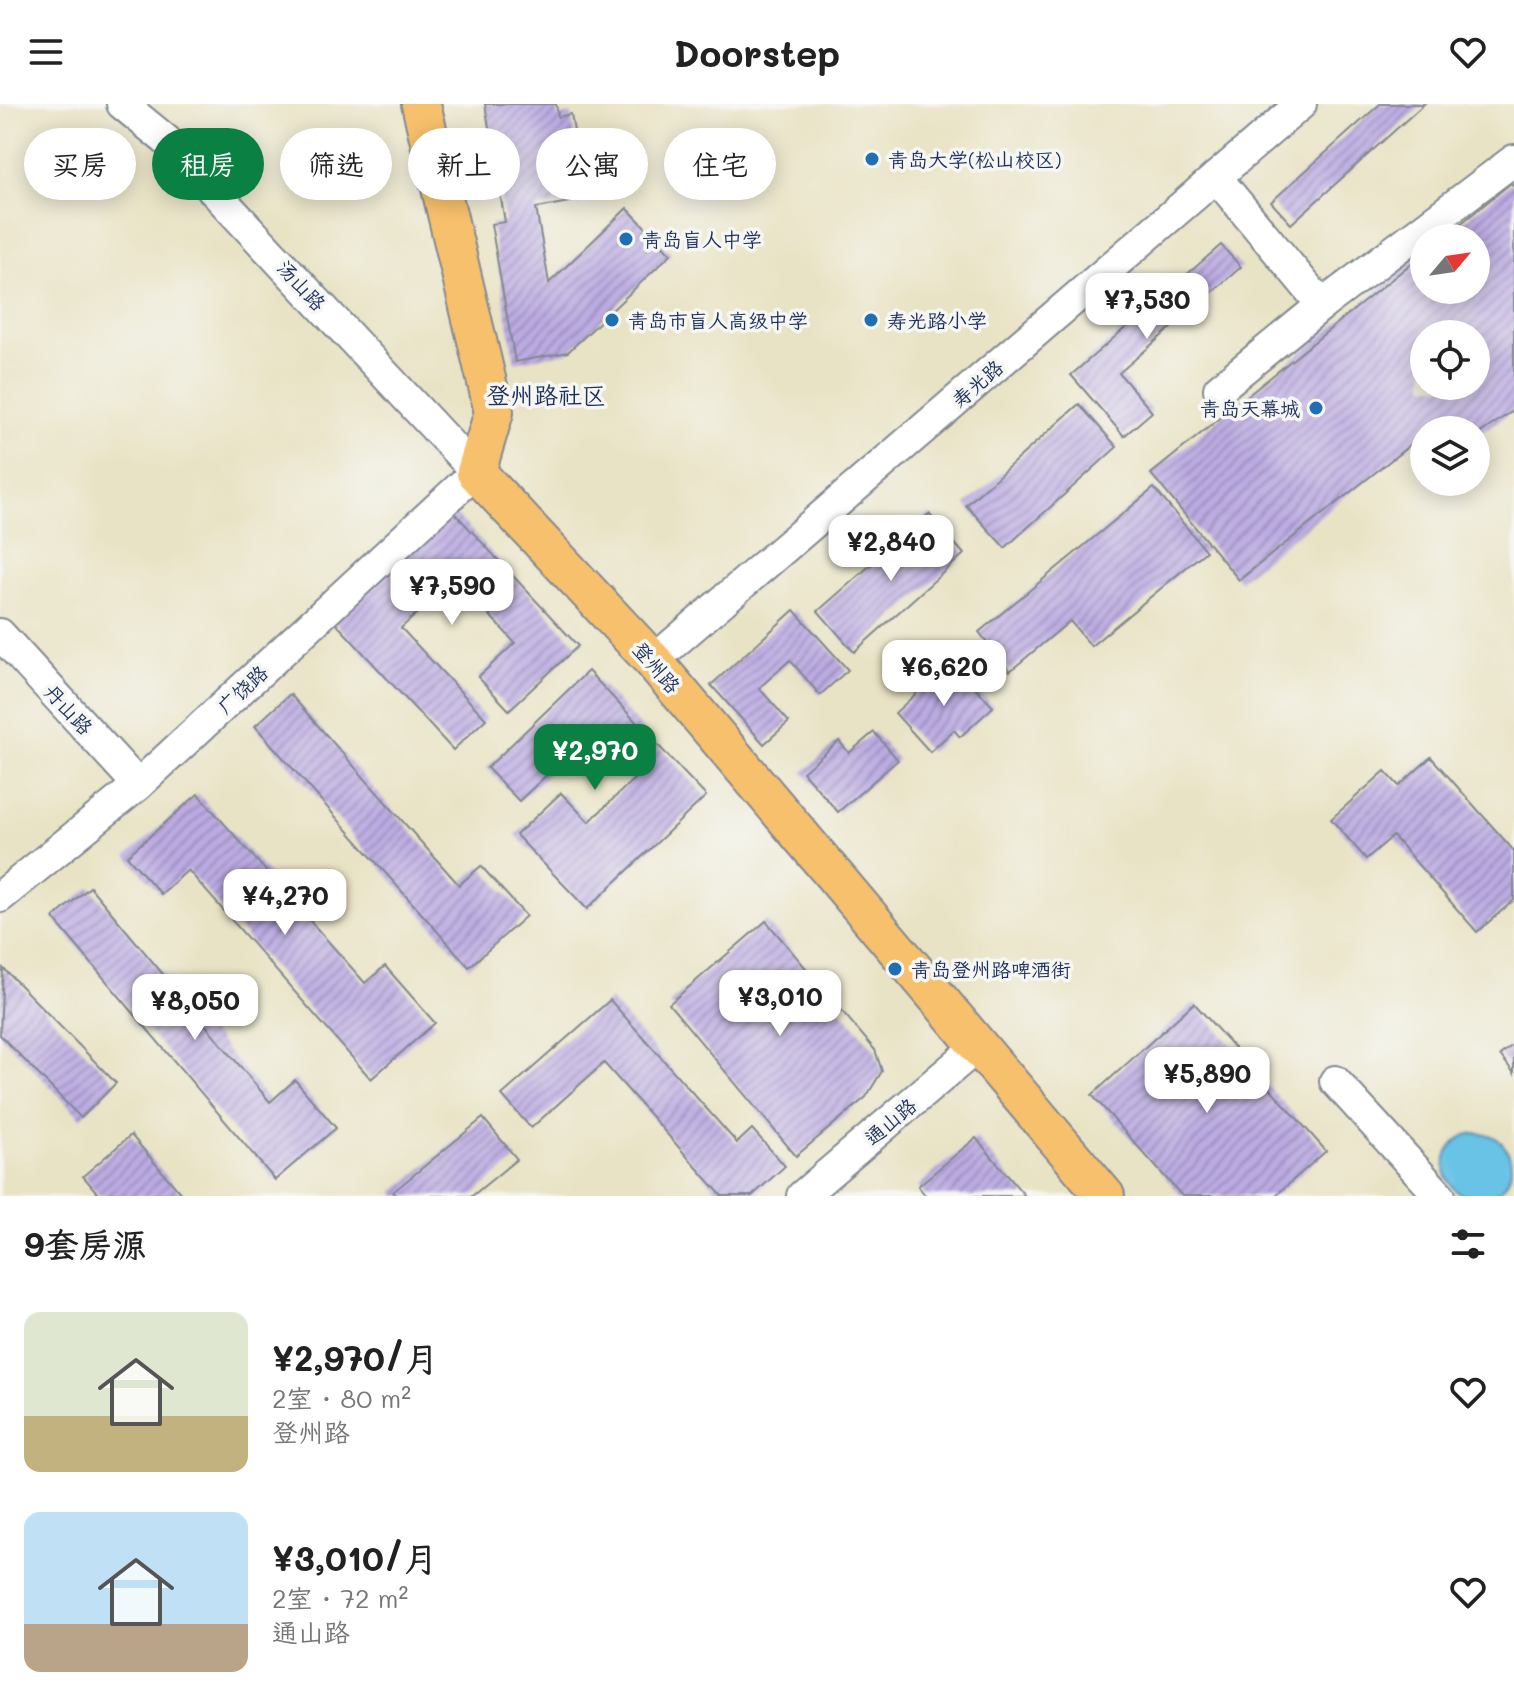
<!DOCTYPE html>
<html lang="zh">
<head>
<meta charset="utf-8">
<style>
  :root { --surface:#fff; --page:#f2f2f2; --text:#222; --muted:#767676; --accent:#0b8043 }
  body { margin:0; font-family:Mali,"LXGW WenKai TC",sans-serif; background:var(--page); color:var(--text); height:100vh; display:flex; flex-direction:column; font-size:30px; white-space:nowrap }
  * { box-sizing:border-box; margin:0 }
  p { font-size:26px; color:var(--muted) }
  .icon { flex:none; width:44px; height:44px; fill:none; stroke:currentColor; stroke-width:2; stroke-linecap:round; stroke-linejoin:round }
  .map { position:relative; height:1092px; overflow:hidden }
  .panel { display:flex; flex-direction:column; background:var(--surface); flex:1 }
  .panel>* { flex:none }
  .hud { position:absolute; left:24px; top:24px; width:800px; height:72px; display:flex; gap:16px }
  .needle { width:52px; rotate:61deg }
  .buttons { position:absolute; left:1410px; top:120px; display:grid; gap:16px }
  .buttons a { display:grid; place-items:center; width:80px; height:80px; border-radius:50%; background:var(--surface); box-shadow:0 4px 20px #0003; font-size:40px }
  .price { position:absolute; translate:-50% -68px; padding:0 18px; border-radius:16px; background:#fff; color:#222; font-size:26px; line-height:52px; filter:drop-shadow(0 2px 4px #0008) }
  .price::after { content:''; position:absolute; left:50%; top:48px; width:24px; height:18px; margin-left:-12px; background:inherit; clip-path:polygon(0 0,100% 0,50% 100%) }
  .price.selected { background:var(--accent); color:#fff }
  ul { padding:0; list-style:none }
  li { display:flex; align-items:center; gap:24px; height:200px; padding:0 24px }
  li span { display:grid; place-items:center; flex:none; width:224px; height:160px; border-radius:16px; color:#555 }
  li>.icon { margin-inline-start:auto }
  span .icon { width:96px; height:96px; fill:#fffc; stroke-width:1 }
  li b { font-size:34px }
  h2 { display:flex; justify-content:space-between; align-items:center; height:96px; padding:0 24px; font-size:34px }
  .tag { padding:0 28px; border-radius:36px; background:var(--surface); box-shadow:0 4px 20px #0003; font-size:28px; line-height:72px }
  .tag.selected { background:var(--accent); color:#fff }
  header { display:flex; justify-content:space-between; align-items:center; height:104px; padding:0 24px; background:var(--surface); font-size:36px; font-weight:700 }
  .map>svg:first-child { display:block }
</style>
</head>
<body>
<header><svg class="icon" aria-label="menu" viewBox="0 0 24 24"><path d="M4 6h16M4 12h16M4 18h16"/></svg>Doorstep<svg class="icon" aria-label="heart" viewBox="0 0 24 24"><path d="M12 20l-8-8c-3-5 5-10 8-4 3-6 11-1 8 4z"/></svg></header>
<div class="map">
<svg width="1514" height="1092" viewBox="0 0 1514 1092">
  <defs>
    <pattern id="building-hatch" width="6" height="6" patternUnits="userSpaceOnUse" patternTransform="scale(2)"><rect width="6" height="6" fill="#bcabe2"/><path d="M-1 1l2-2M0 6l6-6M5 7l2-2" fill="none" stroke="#988cba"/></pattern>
  </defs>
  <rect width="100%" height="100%" fill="#f6f6f2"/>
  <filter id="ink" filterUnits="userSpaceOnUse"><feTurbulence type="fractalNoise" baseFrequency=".0125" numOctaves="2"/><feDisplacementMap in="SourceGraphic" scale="16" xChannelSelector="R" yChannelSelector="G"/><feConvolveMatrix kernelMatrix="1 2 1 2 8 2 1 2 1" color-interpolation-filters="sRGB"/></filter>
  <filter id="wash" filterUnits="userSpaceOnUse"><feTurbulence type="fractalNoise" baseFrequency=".006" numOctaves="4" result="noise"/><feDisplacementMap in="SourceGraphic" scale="32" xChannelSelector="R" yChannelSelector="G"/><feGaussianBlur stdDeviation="1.8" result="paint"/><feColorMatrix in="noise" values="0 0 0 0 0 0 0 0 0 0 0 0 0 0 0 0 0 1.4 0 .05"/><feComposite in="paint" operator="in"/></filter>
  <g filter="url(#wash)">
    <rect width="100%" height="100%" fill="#e9e3c5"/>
    <!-- water -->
    <circle fill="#68c3e6" stroke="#4279a2" stroke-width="2" cx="1478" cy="1062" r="33"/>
    <g id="blocks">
      <!-- building -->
      <g fill="url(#building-hatch)" fill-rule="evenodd">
        <path d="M485 0H556L558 13 571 10 586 95 536 104 549 179 627 104 671 150 568 248 515 258 491 120 505 118Z"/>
        <path d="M1380 0H1424L1291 120 1271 98Z"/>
        <path d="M1511 79 1514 82V306L1476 332V326H1450L1442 316 1424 326V330L1239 476 1151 370 1424 149V186H1476V134H1443ZM1424 230H1476V282H1424Z"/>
        <path d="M1221 141 1241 163 1119 269 1152 308 1124 332 1071 271Z"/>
        <path d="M1079 300 1117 343 1005 444 966 401Z"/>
        <path d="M1154 384 1206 447 1091 542 1070 517 1010 567 979 528Z"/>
        <path d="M451 405 578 542 509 606 478 573 515 539 456 474 401 524 486 615 453 646 332 515Z"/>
        <path d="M929 410 964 450 854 548 818 507Z"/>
        <path d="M794 506 848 566 820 591 790 556 759 584 789 618 764 640 711 581Z"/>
        <path d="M955 561 993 603 960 633 954 626 930 648 895 609 943 565 947 568Z"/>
        <path d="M588 567 706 692 587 805 516 731 561 689 589 718 637 672 594 626 519 697 487 664Z"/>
        <path d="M290 590 459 781 481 762 526 812 469 863 255 622Z"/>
        <path d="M874 628 898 656 838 708 803 668 839 637 849 649Z"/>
        <path d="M1431 653 1514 747V796L1477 828 1393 732 1366 755 1331 715 1385 667 1399 682Z"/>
        <path d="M198 690 365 879 385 862 435 919 371 975 188 766 161 790 127 752Z"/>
        <path d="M90 783 270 998 295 976 336 1024 275 1076 53 814Z"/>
        <path d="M766 817 875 946 882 967 866 993 796 1052 669 900Z"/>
        <path d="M3 864 116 979 81 1014 0 931Z"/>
        <path d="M610 896 737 1039 752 1025 785 1062 752 1092H722L604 959 531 1024 502 991Z"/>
        <path d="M1194 899 1326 1047 1275 1092H1182L1092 991Z"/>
        <path d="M1514 940V969L1500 951Z"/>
        <path d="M483 1014 517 1055 472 1092H397L393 1088Z"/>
        <path d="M131 1031 183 1092H100L83 1072Z"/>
        <path d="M976 1034 1025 1092H926L918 1082Z"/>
      </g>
    </g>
  </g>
  <g filter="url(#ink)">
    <use href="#blocks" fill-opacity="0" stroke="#828992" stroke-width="2"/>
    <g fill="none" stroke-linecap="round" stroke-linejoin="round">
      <defs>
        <g id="minor">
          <path d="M1216 73 1322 201"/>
          <path d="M1219 285 1322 201 1514 56"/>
          <path d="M0 530 138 681"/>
          <path d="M653 557 1301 0"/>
          <path d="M0 793 138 681 476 368 166 36 122 0"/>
          <path d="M1335 977 1440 1092"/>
          <path d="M802 1092 978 942"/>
        </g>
        <path id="major" d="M421 0 494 308 476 368 653 557 1105 1092"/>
      </defs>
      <!-- minor casing -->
      <use href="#minor" stroke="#828992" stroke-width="34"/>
      <!-- major casing -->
      <use href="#major" stroke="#828992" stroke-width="42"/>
      <!-- minor -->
      <use href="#minor" stroke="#fff" stroke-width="30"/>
      <!-- major -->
      <use href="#major" stroke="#f7c06c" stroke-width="38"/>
    </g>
  </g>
  <!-- markers -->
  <g fill="#1f6fb2" stroke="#f6f6f2" stroke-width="3">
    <circle cx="872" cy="55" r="8"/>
    <circle cx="626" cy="135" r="8"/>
    <circle cx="612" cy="216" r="8"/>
    <circle cx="871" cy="216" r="8"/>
    <circle cx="1316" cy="304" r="8"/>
    <circle cx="895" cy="865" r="8"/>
  </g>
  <g text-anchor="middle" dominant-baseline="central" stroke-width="7" stroke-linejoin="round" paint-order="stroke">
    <!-- poi labels -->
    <g font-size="20" fill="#1b2f5e" stroke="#f6f6f2" text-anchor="start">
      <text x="888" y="55">青岛大学(松山校区)</text>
      <text x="642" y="135">青岛盲人中学</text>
      <text x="628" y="216">青岛市盲人高级中学</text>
      <text x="887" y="216">寿光路小学</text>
      <text x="1300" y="304" text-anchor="end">青岛天幕城</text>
      <text x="911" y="865">青岛登州路啤酒街</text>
    </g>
    <!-- street labels -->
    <g font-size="20" fill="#1b2f5e" stroke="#f6f6f2">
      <text transform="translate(302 181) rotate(47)">汤山路</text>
      <text transform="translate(977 279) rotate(-41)">寿光路</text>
      <text transform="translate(657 563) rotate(49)">登州路</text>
      <text transform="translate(242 585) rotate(-43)">广饶路</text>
      <text transform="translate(69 605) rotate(47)">丹山路</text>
      <text transform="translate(890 1017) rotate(-40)">通山路</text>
    </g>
    <!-- quarter labels -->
    <g font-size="24" fill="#1b2f5e" stroke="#f6f6f2">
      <text x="546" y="290">登州路社区</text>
    </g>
  </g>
</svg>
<div class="buttons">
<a><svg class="needle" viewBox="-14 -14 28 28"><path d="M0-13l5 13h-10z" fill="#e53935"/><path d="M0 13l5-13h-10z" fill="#767676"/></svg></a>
<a><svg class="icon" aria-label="locate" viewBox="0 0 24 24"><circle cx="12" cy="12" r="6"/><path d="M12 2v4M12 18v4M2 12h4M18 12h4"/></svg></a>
<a><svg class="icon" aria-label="layers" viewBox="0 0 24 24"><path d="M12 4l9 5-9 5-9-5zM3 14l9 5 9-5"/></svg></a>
</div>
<b class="price" style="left:1147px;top:237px">¥7,530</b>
<b class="price" style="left:891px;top:479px">¥2,840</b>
<b class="price" style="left:452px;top:523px">¥7,590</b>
<b class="price" style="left:944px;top:604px">¥6,620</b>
<b class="price selected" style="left:595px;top:688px">¥2,970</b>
<b class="price" style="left:285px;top:833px">¥4,270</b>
<b class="price" style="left:780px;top:934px">¥3,010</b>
<b class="price" style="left:195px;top:938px">¥8,050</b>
<b class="price" style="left:1207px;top:1011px">¥5,890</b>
<div class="hud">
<a class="tag">买房</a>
<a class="tag selected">租房</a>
<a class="tag">筛选</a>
<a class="tag">新上</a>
<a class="tag">公寓</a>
<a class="tag">住宅</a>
</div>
</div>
<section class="panel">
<h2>9套房源<svg class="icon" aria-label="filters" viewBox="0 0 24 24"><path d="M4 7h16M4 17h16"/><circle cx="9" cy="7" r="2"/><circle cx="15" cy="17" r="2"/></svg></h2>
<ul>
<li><span style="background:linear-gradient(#dfe7d0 65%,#c2b280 0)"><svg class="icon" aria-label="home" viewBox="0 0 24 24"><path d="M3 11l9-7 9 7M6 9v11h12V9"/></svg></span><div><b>¥2,970/月</b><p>2室 · 80 m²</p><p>登州路</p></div><svg class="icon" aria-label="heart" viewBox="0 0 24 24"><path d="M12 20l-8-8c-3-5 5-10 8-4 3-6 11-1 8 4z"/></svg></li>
<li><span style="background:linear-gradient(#bfe0f5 70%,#b9a48a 0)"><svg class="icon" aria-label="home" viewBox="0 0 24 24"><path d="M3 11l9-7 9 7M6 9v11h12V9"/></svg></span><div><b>¥3,010/月</b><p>2室 · 72 m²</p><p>通山路</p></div><svg class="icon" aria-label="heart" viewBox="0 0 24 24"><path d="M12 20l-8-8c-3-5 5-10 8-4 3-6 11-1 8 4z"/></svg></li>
</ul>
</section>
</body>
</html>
